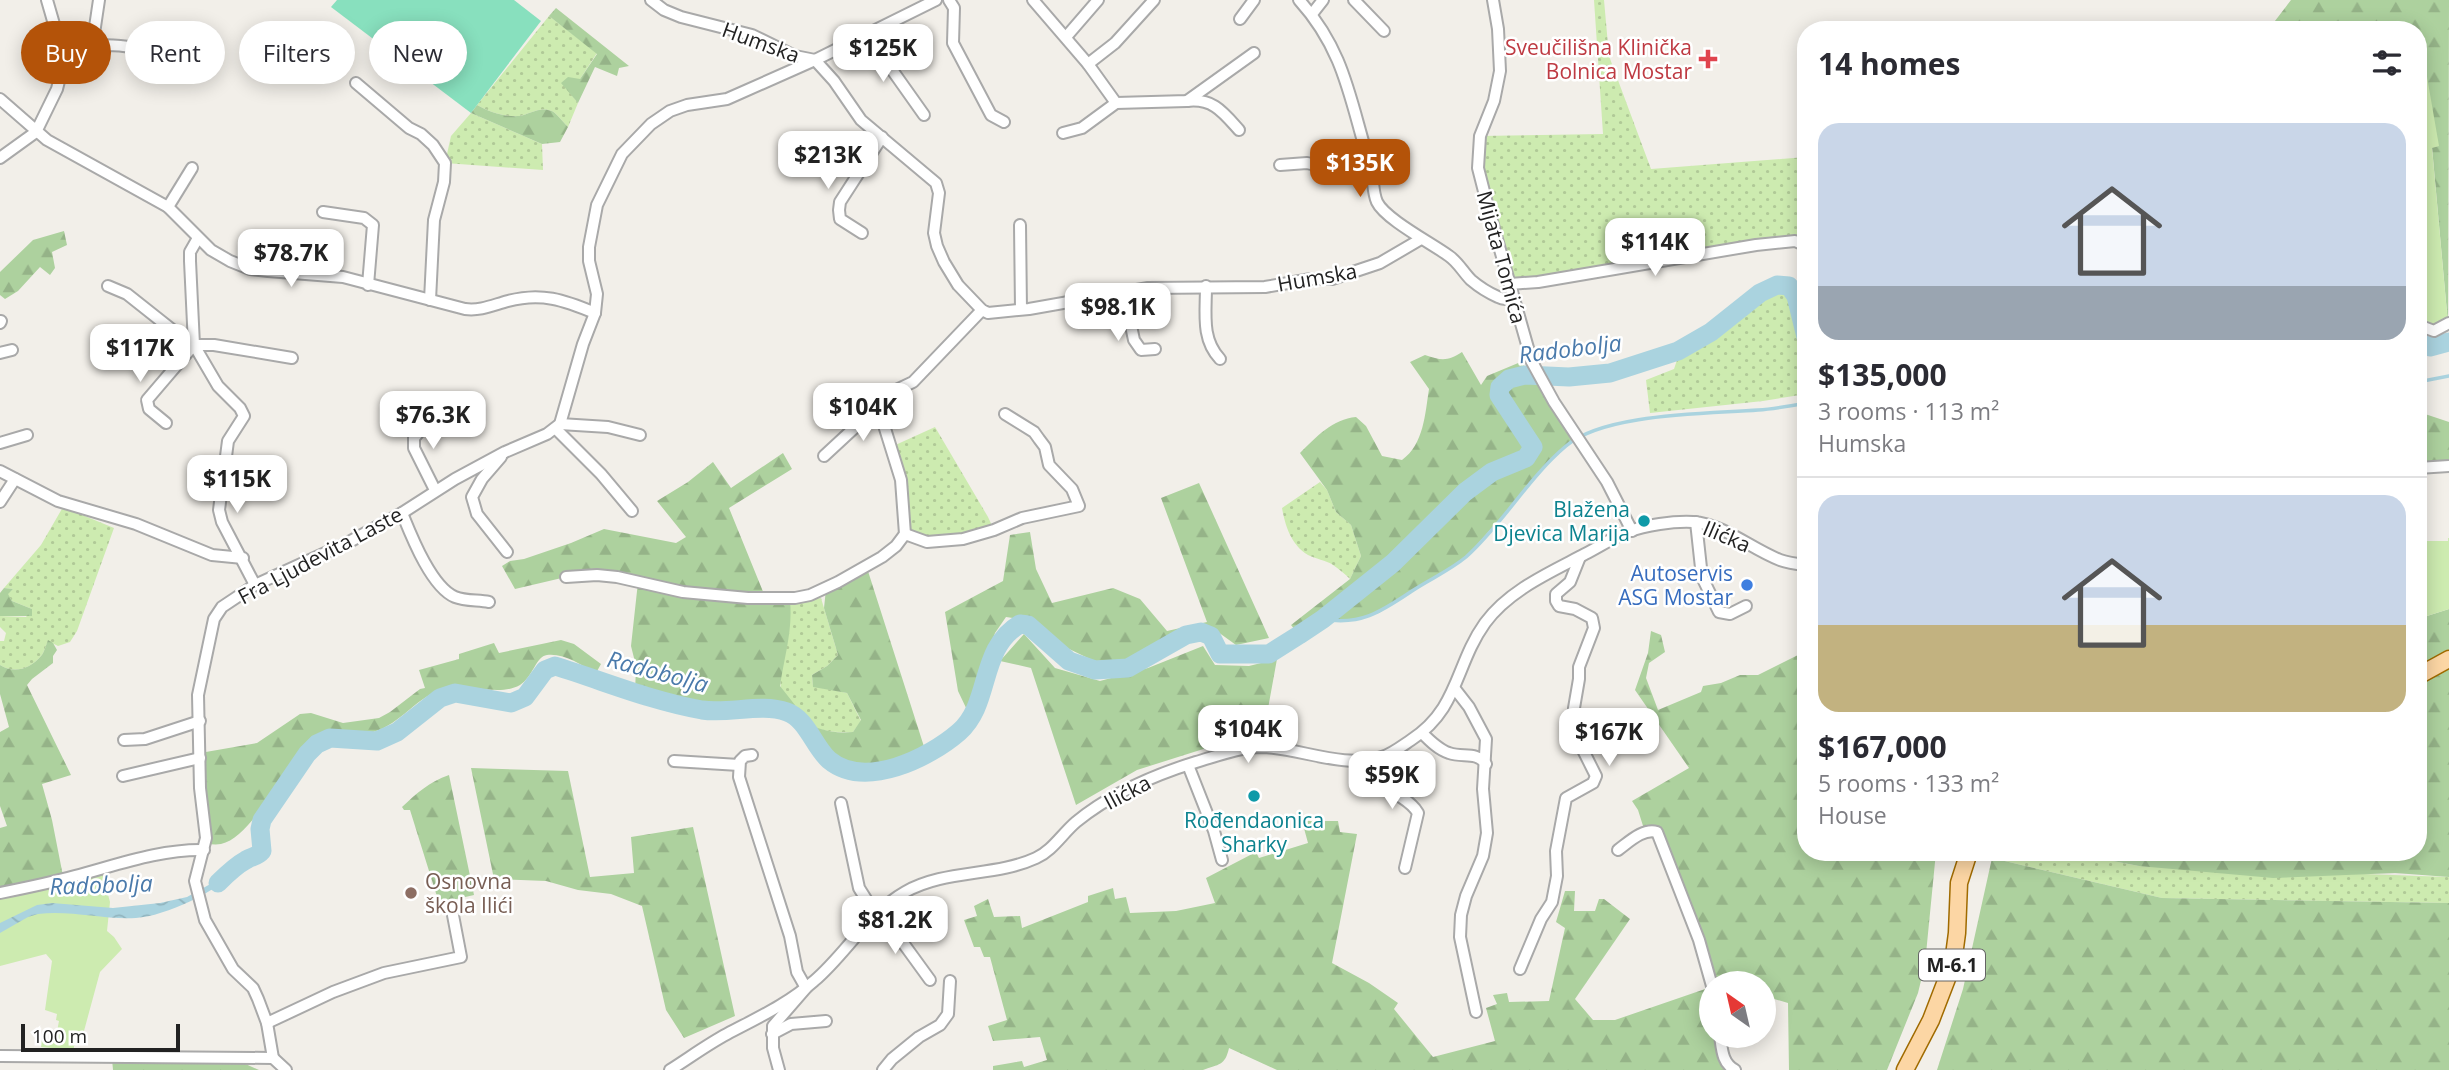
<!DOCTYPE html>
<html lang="en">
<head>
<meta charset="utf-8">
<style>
  :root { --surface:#fff; --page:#f2f2f3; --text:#2b2b33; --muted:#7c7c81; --line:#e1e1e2; --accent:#b45309 }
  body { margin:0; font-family:"Open Sans",sans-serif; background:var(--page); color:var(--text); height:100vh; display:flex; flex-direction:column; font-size:26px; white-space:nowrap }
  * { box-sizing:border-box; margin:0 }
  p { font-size:23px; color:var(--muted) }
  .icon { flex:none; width:38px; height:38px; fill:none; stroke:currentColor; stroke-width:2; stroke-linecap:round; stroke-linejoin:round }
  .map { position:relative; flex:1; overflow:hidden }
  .panel { position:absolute; left:1797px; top:21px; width:630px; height:840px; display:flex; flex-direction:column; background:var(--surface); border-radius:28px; box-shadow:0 4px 18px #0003 }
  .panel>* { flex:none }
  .hud { position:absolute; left:21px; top:21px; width:665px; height:63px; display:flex; gap:14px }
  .needle { width:46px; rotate:326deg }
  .buttons { position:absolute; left:1699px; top:971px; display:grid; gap:14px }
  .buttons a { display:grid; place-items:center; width:77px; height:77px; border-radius:50%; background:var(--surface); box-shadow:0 4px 18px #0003; font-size:35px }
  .scale { position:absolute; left:21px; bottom:18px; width:159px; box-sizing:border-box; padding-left:7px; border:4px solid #222; border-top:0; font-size:19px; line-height:24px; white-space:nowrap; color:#222; -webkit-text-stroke:5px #fff; paint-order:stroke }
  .price { position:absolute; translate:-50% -60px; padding:0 16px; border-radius:14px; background:#fff; color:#222; font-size:23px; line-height:46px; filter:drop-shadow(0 2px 4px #0008) }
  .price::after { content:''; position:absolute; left:50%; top:42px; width:21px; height:16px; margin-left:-10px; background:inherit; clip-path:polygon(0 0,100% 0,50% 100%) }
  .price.selected { background:var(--accent); color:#fff }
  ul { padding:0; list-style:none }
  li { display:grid; align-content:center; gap:14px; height:371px; padding:0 21px }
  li+li { border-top:2px solid var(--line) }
  li span { display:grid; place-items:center; height:217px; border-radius:21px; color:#555 }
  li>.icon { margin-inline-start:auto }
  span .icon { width:126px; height:126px; fill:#fffc; stroke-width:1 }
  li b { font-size:30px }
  h2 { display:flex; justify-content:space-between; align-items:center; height:84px; padding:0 21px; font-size:30px }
  .tag { padding:0 24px; border-radius:32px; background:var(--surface); box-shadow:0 4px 18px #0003; font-size:24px; line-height:63px }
  .tag.selected { background:var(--accent); color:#fff }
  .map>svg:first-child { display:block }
</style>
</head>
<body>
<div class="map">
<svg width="2449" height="1070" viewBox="0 0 2449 1070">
  <defs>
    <pattern id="grass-dots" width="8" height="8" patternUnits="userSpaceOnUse" patternTransform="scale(1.75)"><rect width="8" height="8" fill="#cdebb0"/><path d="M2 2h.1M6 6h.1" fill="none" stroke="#b0c997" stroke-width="1.8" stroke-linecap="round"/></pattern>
    <pattern id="forest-firs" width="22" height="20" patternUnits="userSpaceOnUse" patternTransform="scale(1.75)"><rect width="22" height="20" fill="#add19e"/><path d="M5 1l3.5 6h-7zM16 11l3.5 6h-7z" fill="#95b388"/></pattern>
    <pattern id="water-waves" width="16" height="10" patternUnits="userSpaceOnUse" patternTransform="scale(1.75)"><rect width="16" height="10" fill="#aad3df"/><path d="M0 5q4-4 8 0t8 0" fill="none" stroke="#92b5bf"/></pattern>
  </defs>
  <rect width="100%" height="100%" fill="#f2efe9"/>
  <!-- grass -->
  <g fill="url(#grass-dots)">
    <path d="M1594 0H1604L1609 56 1651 169 1806 157V246L1800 243 1510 284 1478 168 1480 136 1603 134Z"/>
    <path d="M549 16 597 53 580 79 567 89 578 103 568 127C563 122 557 114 552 111 540 106 530 114 519 116 503 117 490 112 477 105Z"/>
    <path d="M471 113 542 144 543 170 445 163 451 136Z"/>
    <path d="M1777 290 1786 291 1791 299 1802 347 1806 351V394L1763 401 1650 413 1646 380 1674 369 1678 357 1707 340Z"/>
    <path d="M935 427 988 517 994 530 936 541 905 534 891 447Z"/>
    <path d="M1320 482 1327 490 1336 512 1351 525 1361 556 1350 579C1345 574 1339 569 1333 565 1326 560 1315 559 1308 555 1291 545 1285 525 1282 508Z"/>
    <path d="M63 507 114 528 77 631 70 642 58 646 48 641C46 645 44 653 41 656 30 669 14 674 0 665V641H4L6 633 0 627V616L26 617 32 609 12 601 7 594 13 589 4 588 41 545Z"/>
    <path d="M821 598 838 655 827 666 812 675 813 686 847 693 861 721 853 732C818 734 793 724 781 688 778 678 788 616 790 601Z"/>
    <path d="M1995 852H2066L2139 866 2449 877V903L2162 898 1992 858Z"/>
  </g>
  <!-- forest -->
  <g fill="url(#forest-firs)">
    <path d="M2291 0H2449L2448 324 2432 147 2438 146 2423 65 2419 66 2418 30H2268Z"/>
    <path d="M556 8 629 66 619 68 617 76 595 67 578 103 561 83 568 77 580 79 597 54 549 16Z"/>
    <path d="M477 105C490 112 503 117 519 116 530 114 540 106 552 111 557 114 563 122 568 127L560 142 542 144 471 113Z"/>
    <path d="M64 231 67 245 52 252 55 268 50 275 40 267 18 291 5 299 0 295V272L33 240Z"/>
    <path d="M1462 352 1481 385 1487 376 1523 361 1525 375H1535L1537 385 1548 391 1575 439 1550 462 1467 556 1442 574 1417 587 1379 613 1349 620 1323 619 1299 635 1291 625 1350 579 1361 556 1351 525 1336 512 1327 490 1300 453C1316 437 1333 419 1356 417L1366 426 1382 456 1402 460C1424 444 1425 414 1429 389L1410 362 1425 355C1442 361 1448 361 1462 352Z"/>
    <path d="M2419 412 2449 422V461L2419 464Z"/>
    <path d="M783 453 792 469 729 508 766 599 790 601C793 630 784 658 780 686L795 705 797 718C816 729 831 734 853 732L861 720 847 693 813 687 812 675 827 666 838 655 824 608 826 589 867 568 927 756 881 771H851L829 760 797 718 787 712 767 710H706L635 693 636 666 631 646 638 582 566 577 515 589 502 566 510 561 524 559 571 543 604 529 676 543 686 537 657 501 688 482 713 462 731 488Z"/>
    <path d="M1199 483 1269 638 1236 645 1218 632 1202 627 1170 638 1126 660 1094 661 1063 646 1033 621 1006 617 995 633 968 712 958 691 945 612 1003 581 1010 535 1030 532 1036 569 1052 603 1113 588 1140 599 1167 631 1207 622 1161 498Z"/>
    <path d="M4 588 13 589 8 594 12 601 32 609V616H0V593Z"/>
    <path d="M2419 606 2427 616 2449 609V877L2395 873 2273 878 2139 866 2066 852H2418Z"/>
    <path d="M1651 631 1661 635 1665 652 1649 663 1646 678 1658 710 1701 692 1703 686 1721 683 1740 675H1758L1806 651V852H1936L1925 964 1918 993 1887 1070H1789L1788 1003 1764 996V984H1712L1657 832 1644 829 1638 810 1632 801 1689 768 1635 690 1648 653Z"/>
    <path d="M1024 634 1055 668 1100 681 1148 668 1203 646 1215 665 1249 666 1277 659 1263 736 1258 738 1216 745 1137 770 1076 805 1031 668 1000 661Z"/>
    <path d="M48 640 53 643 57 650 53 656V663L32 679 27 685 71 775 42 784 52 820 64 881 2 895 0 887V828L7 826 0 806V732L9 727 0 694V665C14 674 30 669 41 656 44 653 46 645 48 640Z"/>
    <path d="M561 640 574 644 601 664 596 673C581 665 564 653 547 655 536 656 533 677 520 685 499 697 468 683 446 688 420 694 404 720 379 730 355 740 328 725 308 744 282 768 254 836 221 844 216 845 210 844 205 844L200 753 257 743 300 714 311 713 343 723 379 718 390 712 420 689 425 688 419 670 459 659V654L494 643 499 653Z"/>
    <path d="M471 768 568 771 590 877 634 873 631 837 693 827 735 1016 684 1038 666 1010 642 906 611 894 578 890 546 881 494 879Z"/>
    <path d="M449 775 474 895 439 903 410 810H404L402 807C417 793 429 782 449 775Z"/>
    <path d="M1302 821H1338L1340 832 1357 834 1332 963 1369 983 1398 1003 1394 1009 1433 1057 1495 1041 1486 1008 1497 1004 1493 995 1507 993 1509 1002 1549 1001 1565 928 1556 922 1565 891H1575L1574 911H1595L1599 899H1604L1630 919 1575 999 1593 1020H1615L1711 987 1712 1036H1720L1735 1070H1277L1229 1048C1225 1066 1219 1064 1203 1070H993V1066L1022 1061 1024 1067 1047 1060 1040 1037 993 1041 988 1026 1007 1020 990 957H984L980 947H974L964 920 977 916 974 906 988 899 994 917 1020 916 1022 928 1088 902V896L1113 888 1115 899 1126 897 1130 913 1176 911 1215 903 1206 878 1256 852 1259 858 1308 843Z"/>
    <path d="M1992 858 2162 898 2449 903V1070H1937L1963 989Z"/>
    <path d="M112 1059 241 1062 259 1070H113Z"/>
  </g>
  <!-- garden -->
  <g fill="#cdebb0">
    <path d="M2423 65 2426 71 2439 146 2432 148 2448 324 2434 331 2419 325 2418 66Z"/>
    <path d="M2448 538H2449V609L2427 616 2419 606V541H2448Z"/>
    <path d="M102 872 110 902 107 931 114 937 122 949 100 972 81 1042 74 1046V1050L41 1047 42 1040 55 1042 59 1021 56 1020 57 1014 45 1010 52 961 46 954 0 966V895Z"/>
  </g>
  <!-- pitch -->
  <path fill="#88e0be" d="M337 0H514L541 21 471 113 331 7Z"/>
  <!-- water -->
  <path fill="url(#water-waves)" d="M232 864 238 870C217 891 166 916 136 918 104 920 71 910 38 914L28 917 0 933V923L37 905 52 903 113 908 160 903 187 897 214 882V878Z"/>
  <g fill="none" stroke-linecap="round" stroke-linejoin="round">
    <!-- stream -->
    <g stroke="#aad3df" stroke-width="3.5">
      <path d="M2418 382 2449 376"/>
      <path d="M1323 619C1361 626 1382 611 1412 591 1430 579 1449 571 1466 557 1503 524 1528 478 1566 446 1604 413 1708 414 1758 410 1774 409 1790 406 1806 403"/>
    </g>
    <!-- river -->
    <g stroke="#aad3df" stroke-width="19">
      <path d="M2418 342 2430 347 2449 342"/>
      <path d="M218 883C226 875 235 866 246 860 252 856 257 857 262 851L260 829 262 820 307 754 317 744 330 738 377 741 397 732 440 698 455 693 511 703 525 697 545 670 555 666C604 681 651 701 702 710 730 714 761 703 787 712 807 719 814 747 829 760 865 790 929 758 959 732 992 703 978 649 1020 624L1028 625 1069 661 1095 670 1128 668 1186 635 1201 632 1211 636 1220 654H1269L1299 635 1323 619 1393 563 1465 492 1492 472 1526 458 1533 447 1499 395 1500 387 1509 379 1525 375 1569 377 1610 373 1678 351 1711 332 1760 293 1777 285 1789 286 1796 296 1806 337"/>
    </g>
    <defs>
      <g id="street">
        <path d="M651 0 664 10 681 17 752 35 795 56 815 60 834 81 861 120 936 183 939 193 934 233 937 246 944 262 958 285 982 310 988 313 1029 309 1148 288 1265 287 1311 279H1332L1380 263 1421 239"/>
        <path d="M949 0 954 8 953 43 991 115 1004 122"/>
        <path d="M1033 0 1088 64 1116 103"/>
        <path d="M1299 0C1346 52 1350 102 1370 165 1374 177 1372 191 1377 202 1385 219 1433 244 1449 256 1458 262 1463 272 1471 280 1478 286 1489 293 1498 297 1504 300 1507 299 1513 297"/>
        <path d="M1354 0 1384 31"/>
        <path d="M1493 0 1498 29 1500 71 1494 101 1480 136 1478 168 1489 211 1532 362 1554 402 1607 482 1632 531"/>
        <path d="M1312 14 1323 0"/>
        <path d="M1240 19 1254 0"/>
        <path d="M872 33 890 67 924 115"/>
        <path d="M1066 37 1098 0"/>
        <path d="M92 47 99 0"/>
        <path d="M62 52C81 43 131 42 149 54 155 57 161 64 166 69"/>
        <path d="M1088 64 1115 43 1154 0"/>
        <path d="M356 83 409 128 421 134 433 145 445 163 444 182 434 220 430 300"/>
        <path d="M0 99 47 140 168 207 211 250 230 261 250 269 268 271 343 277 465 309C481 311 493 305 508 301 541 292 564 300 595 313"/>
        <path d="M1187 101C1213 98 1223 112 1239 130"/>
        <path d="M1063 133 1082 128 1116 103 1187 101 1254 53"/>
        <path d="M0 158 36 132 57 89 62 69V52L47 0"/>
        <path d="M1280 165 1307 163 1338 170 1371 168"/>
        <path d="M168 207 192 168"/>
        <path d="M323 212 364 218 373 225 368 285"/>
        <path d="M1020 225 1021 309"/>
        <path d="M862 233 840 219 839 210 840 202 882 137"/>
        <path d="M198 238 190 252V261L194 345 218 386 240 408 244 416 228 441 219 510 222 522 255 585"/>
        <path d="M1510 284 1538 282 1756 245 1795 241 1806 246"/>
        <path d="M108 286 127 294 180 336 194 345H214L292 358"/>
        <path d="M1206 286C1206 313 1201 339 1220 359"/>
        <path d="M1124 292 1134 340 1141 350 1155 349"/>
        <path d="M0 323 1 321"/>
        <path d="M2418 325 2434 331 2449 323"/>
        <path d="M0 353 12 350"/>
        <path d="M435 412 414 438V448L435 490"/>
        <path d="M166 423 149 409 147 400 194 345"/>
        <path d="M560 424 608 427 640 435"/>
        <path d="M556 429 601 474 632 511"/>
        <path d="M0 443 27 435"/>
        <path d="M824 456 878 406"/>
        <path d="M501 457 482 479 472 497 477 514 507 552"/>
        <path d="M2418 468 2449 466"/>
        <path d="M0 471 58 501 136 524 212 555 243 558"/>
        <path d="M0 502 15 479"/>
        <path d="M402 513C411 535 431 587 455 597 465 601 478 600 489 602"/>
        <path d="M1696 522 1702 577 1719 612 1730 614 1746 606"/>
        <path d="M905 534 901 480 878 406 894 391 913 382 982 310"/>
        <path d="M566 577 597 575 617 577 683 592 748 598H795L810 595 838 582 882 557 896 546 905 534 927 542 963 539 994 530 1022 518 1079 506 1072 489 1049 465 1045 447 1039 439 1034 432 1005 414"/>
        <path d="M1455 689 1469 707 1486 739 1483 789 1487 833 1483 856 1466 896 1461 915 1460 937 1476 1012"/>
        <path d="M1422 733C1430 741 1439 750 1449 753 1463 758 1476 751 1486 764"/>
        <path d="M124 740 145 739 200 721"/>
        <path d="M752 755 745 756 740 761 739 777 790 936 797 972 806 988 773 1026V1048L779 1070"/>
        <path d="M1383 757C1384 766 1383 779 1388 786 1397 798 1410 799 1418 813L1405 868"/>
        <path d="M674 761 739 765"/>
        <path d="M1188 765 1214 831 1222 860"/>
        <path d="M123 776 200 758"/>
        <path d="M841 803 859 888 876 915"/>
        <path d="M1618 850C1629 842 1643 828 1657 832L1699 940 1712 986"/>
        <path d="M0 893C25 888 50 883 75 876 117 865 160 849 204 850"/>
        <path d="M861 934 883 924 890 925 930 980"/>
        <path d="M1520 969 1541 919 1552 902 1557 876 1556 851 1566 798 1593 783 1596 776 1575 734 1574 708 1579 679V667L1594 628 1592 618 1575 609 1559 606 1556 601V594L1570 582 1580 557"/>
        <path d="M267 1023 333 992 384 973 461 957 452 910"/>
        <path d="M772 1034 791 1024 826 1021"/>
        <path d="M1720 1036C1722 1049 1722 1063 1735 1070"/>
        <path d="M0 1056 273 1058 286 1070"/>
        <path d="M273 1058 267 1023 258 999 253 988 233 969 205 920 195 881 206 838 200 788 198 695 214 619 222 607 255 585 349 542 402 513 455 479 505 452 547 434 560 424 583 344 595 313 597 294 589 261V247L597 205 622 154 651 124 670 111 687 105 727 99 815 60 936 0"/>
        <path d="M670 1070C689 1058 708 1044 727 1034 757 1018 788 1004 814 981 846 954 868 913 905 892 945 869 995 877 1036 858 1052 851 1062 834 1076 822 1110 794 1154 775 1196 762 1217 756 1240 747 1262 747 1301 748 1342 769 1382 757 1392 754 1402 746 1411 740 1459 709 1455 665 1485 623 1509 590 1551 572 1585 554 1599 547 1612 538 1627 532 1646 525 1673 521 1693 522 1724 524 1751 549 1780 560 1788 563 1797 564 1806 565"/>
        <path d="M883 1070 892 1059 919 1037 940 1025 948 1014 950 981"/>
      </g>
      <g id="primary">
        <path d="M2418 676 2449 659"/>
        <path d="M1905 1070 1931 1020 1953 963 1957 933 1959 883 1969 852"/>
      </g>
    </defs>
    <!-- street casing -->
    <use href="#street" stroke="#a9a9a9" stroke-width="14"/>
    <!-- primary casing -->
    <use href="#primary" stroke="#a06b00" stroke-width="19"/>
    <!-- street -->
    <use href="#street" stroke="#fff" stroke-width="10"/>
    <!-- primary -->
    <use href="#primary" stroke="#fcd6a4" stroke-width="16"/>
  </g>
  <!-- markers -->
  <path fill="#e0444e" stroke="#fff" stroke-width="2.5" d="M1704.5 48.5h7v7h7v7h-7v7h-7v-7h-7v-7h7z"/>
  <g fill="#0f9aa8" stroke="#fff" stroke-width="2.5">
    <circle cx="1644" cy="521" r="7"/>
    <circle cx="1254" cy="796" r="7"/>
  </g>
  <circle fill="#3f7fe0" stroke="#fff" stroke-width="2.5" cx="1747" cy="585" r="7"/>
  <circle fill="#8d6e63" stroke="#fff" stroke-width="2.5" cx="411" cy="893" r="7"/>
  <g text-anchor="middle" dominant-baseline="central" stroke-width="5" stroke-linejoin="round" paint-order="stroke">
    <!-- shield labels -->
    <rect fill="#fff" stroke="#646464" stroke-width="2" x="1919" y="949.5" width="66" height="31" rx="5"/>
    <g font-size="19" font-weight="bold" fill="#222">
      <text x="1952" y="965">M-6.1</text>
    </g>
    <!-- street labels -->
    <g font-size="21" fill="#222" stroke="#fff">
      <text transform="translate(761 42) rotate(20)">Humska</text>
      <text transform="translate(1502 257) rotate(75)">Mijata Tomića</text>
      <text transform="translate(1317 277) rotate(-10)">Humska</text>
      <text transform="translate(1727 536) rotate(23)">Ilićka</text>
      <text transform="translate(320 555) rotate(-28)">Fra Ljudevita Laste</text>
      <text transform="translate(1127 792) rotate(-28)">Ilićka</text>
    </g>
    <!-- health labels -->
    <g font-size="21" fill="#be3a42" stroke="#fff" text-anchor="end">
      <text x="1692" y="47">Sveučilišna Klinička<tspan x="1692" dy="24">Bolnica Mostar</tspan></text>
    </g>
    <!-- culture labels -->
    <g font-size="21" fill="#0d838f" stroke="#fff" text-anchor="end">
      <text x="1630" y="509">Blažena<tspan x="1630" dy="24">Djevica Marija</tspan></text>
      <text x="1254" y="820" text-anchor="middle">Rođendaonica<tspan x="1254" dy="24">Sharky</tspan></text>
    </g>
    <!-- shop labels -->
    <g font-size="21" fill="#366cbe" stroke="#fff" text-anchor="end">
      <text x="1733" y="573">Autoservis<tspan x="1733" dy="24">ASG Mostar</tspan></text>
    </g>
    <!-- education labels -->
    <g font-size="21" fill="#785e54" stroke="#fff" text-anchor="start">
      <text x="425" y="881">Osnovna<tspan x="425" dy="24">škola Ilići</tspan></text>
    </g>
    <!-- water labels -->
    <g font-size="23" font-style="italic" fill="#4a7aab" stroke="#fff">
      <text transform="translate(1570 348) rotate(-7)">Radobolja</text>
      <text transform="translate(658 671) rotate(15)">Radobolja</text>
      <text transform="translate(101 884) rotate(-2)">Radobolja</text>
    </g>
  </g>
</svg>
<div class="buttons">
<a><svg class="needle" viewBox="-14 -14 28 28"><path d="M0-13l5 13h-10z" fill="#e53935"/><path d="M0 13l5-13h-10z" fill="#7c7c81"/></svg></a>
</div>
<div class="scale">100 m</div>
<b class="price" style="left:883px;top:84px">$125K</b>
<b class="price" style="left:828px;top:191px">$213K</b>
<b class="price selected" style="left:1360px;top:199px">$135K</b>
<b class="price" style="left:1655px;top:278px">$114K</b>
<b class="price" style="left:291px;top:289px">$78.7K</b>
<b class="price" style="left:1118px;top:343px">$98.1K</b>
<b class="price" style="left:140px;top:384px">$117K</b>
<b class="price" style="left:863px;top:443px">$104K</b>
<b class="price" style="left:433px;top:451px">$76.3K</b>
<b class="price" style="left:237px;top:515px">$115K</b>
<b class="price" style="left:1248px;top:765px">$104K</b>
<b class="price" style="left:1609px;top:768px">$167K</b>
<b class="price" style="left:1392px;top:811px">$59K</b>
<b class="price" style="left:895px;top:956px">$81.2K</b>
<div class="hud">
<a class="tag selected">Buy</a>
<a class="tag">Rent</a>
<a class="tag">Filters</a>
<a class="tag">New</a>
</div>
<section class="panel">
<h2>14 homes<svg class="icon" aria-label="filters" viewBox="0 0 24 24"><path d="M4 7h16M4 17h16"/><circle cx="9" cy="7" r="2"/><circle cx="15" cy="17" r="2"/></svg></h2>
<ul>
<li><span style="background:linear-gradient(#c9d6e8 75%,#9aa5b1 0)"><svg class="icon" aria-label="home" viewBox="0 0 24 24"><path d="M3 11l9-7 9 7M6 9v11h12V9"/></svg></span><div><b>$135,000</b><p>3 rooms · 113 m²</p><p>Humska</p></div></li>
<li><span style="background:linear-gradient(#c9d6e8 60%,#c2b280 0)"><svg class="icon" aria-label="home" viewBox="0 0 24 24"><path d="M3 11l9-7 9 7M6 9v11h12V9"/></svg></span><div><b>$167,000</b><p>5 rooms · 133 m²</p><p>House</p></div></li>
</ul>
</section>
</div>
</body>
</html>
